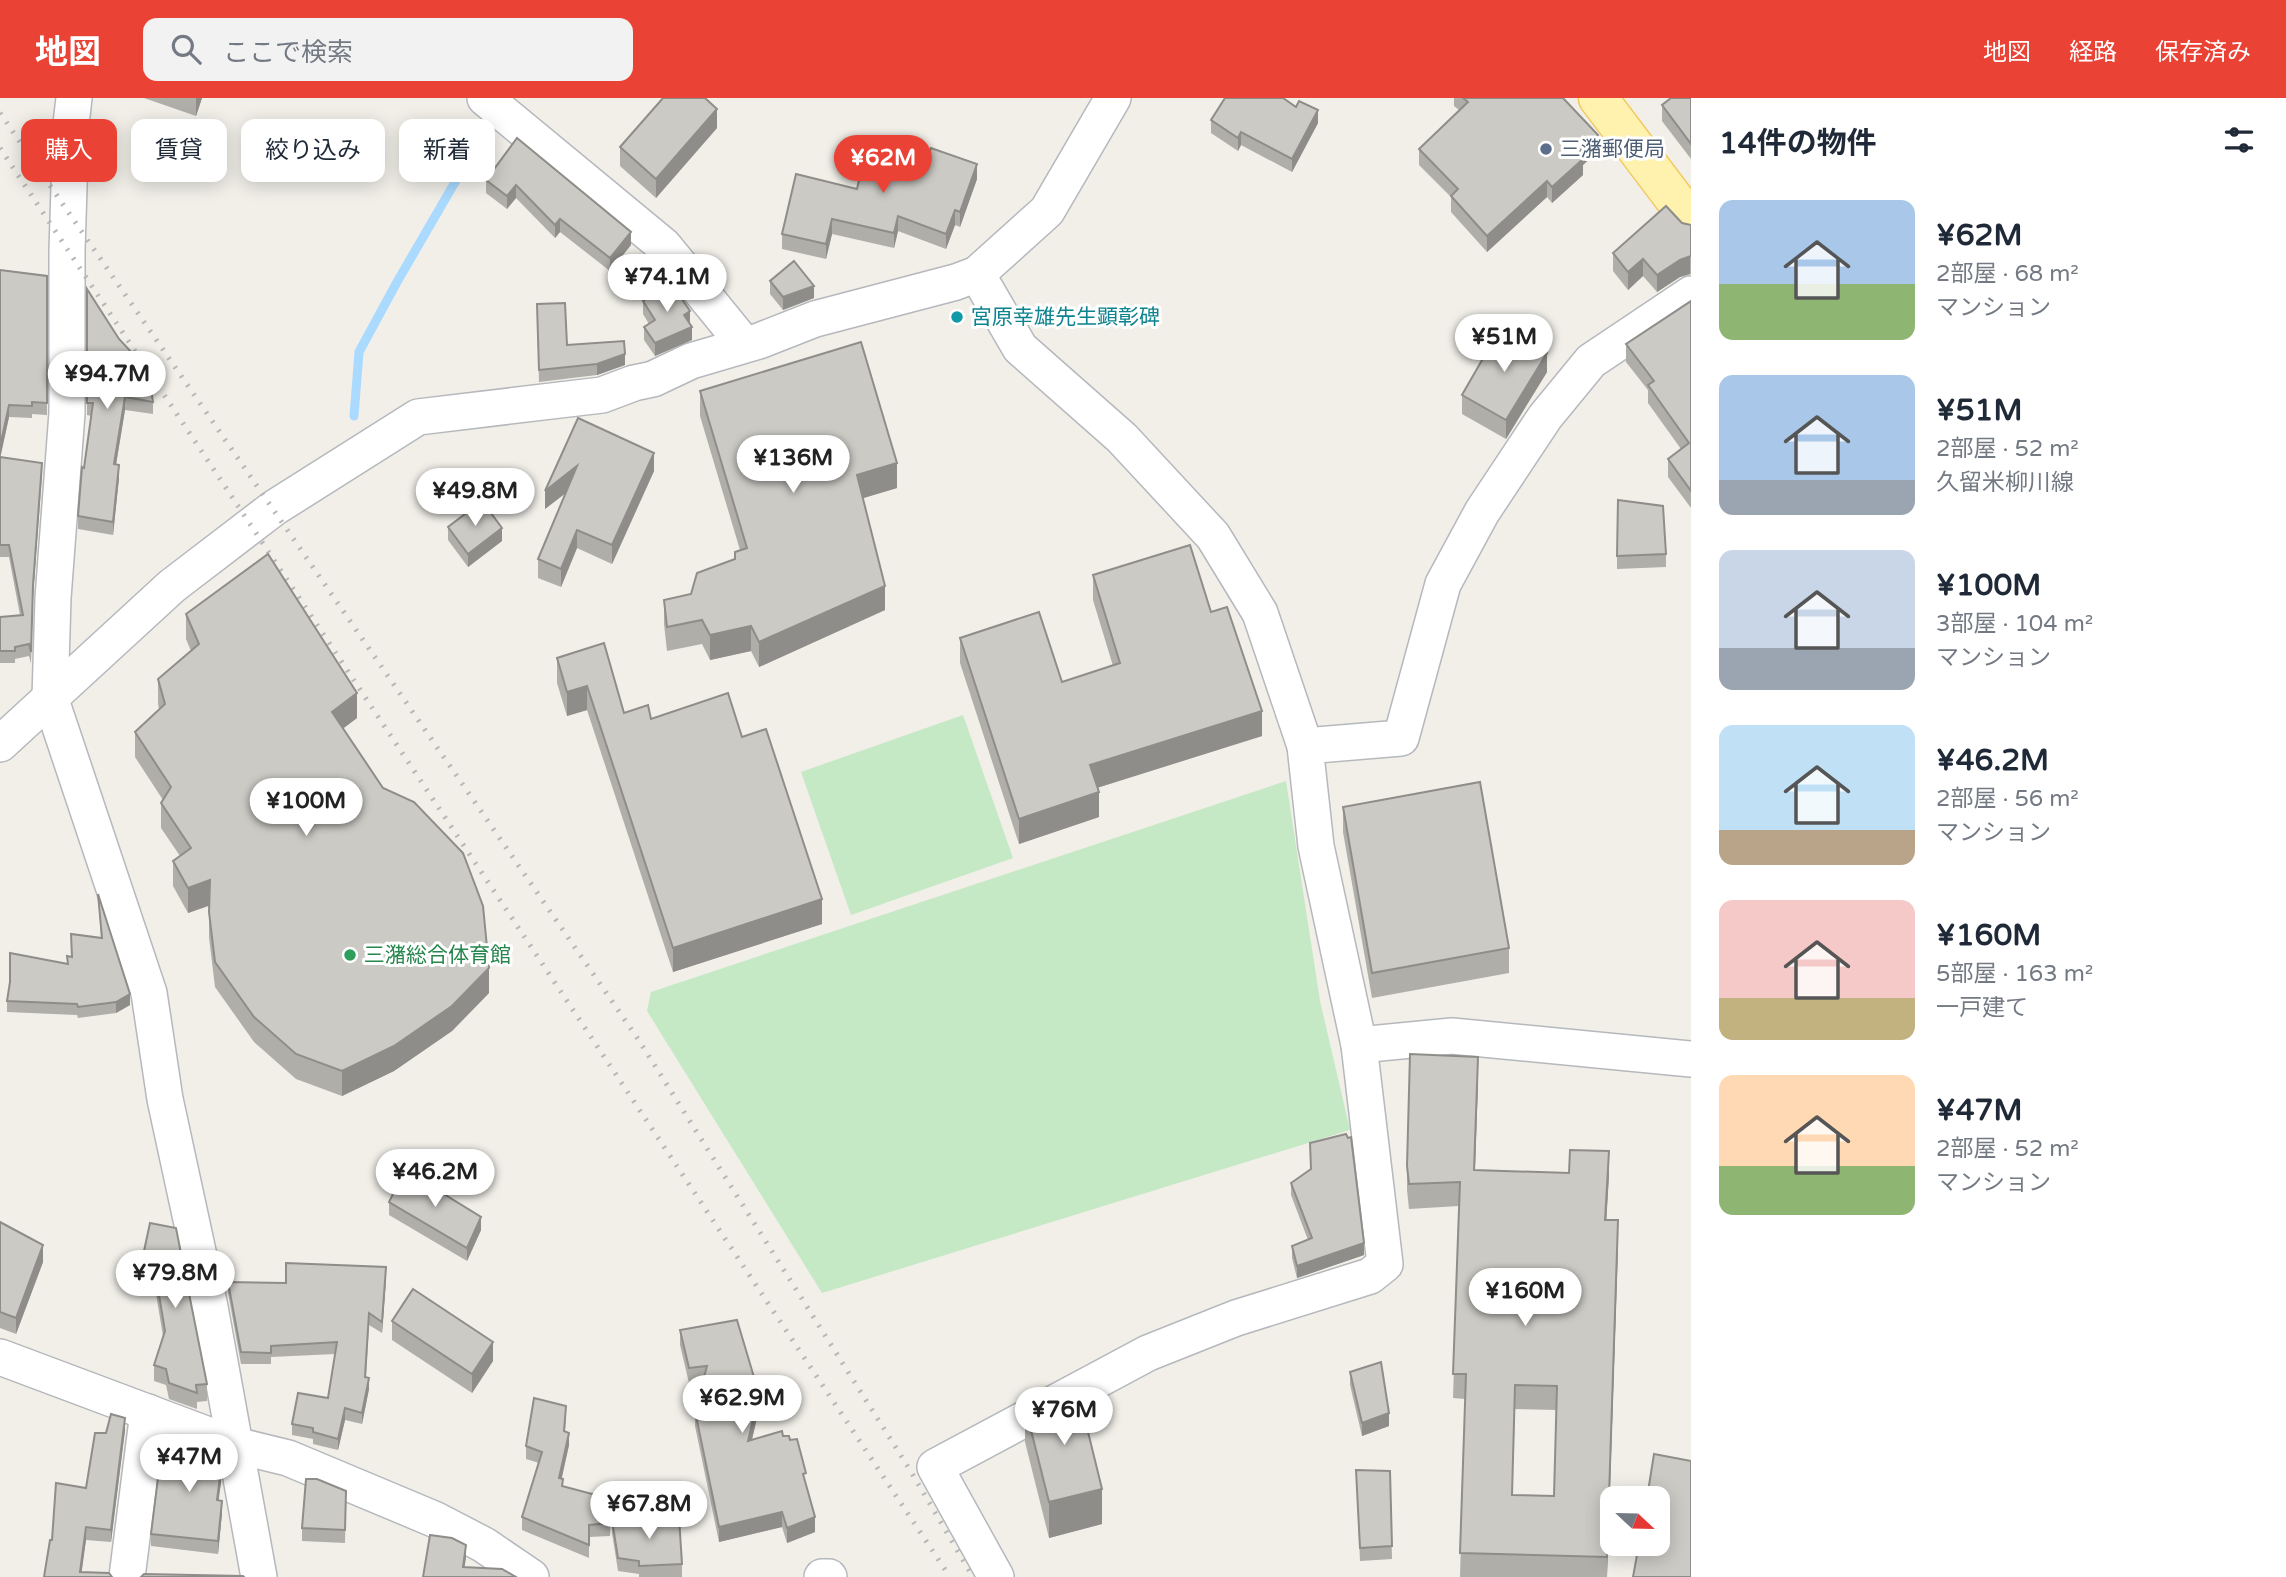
<!DOCTYPE html>
<html lang="ja">
<head>
<meta charset="utf-8">
<style>
  :root { --surface:#fff; --page:#f2f2f3; --text:#1f2937; --muted:#747a83; --accent:#ea4335 }
  body { margin:0; font-family:"Varela Round","Noto Sans JP",sans-serif; background:var(--page); color:var(--text); height:100vh; display:flex; flex-direction:column; font-size:26px; white-space:nowrap }
  * { box-sizing:border-box; margin:0 }
  p { font-size:23px; color:var(--muted) }
  .icon { flex:none; width:38px; height:38px; fill:none; stroke:currentColor; stroke-width:2; stroke-linecap:round; stroke-linejoin:round }
  .map { position:relative; flex:1; overflow:hidden }
  .panel { display:flex; flex-direction:column; background:var(--surface); width:595px }
  .panel>* { flex:none }
  .banner { position:absolute; left:21px; top:21px; width:665px; height:63px; display:flex; gap:14px }
  .needle { width:46px; rotate:112deg }
  .fabs { position:absolute; left:1600px; top:1388px; display:grid; gap:14px }
  .fabs a { display:grid; place-items:center; width:70px; height:70px; border-radius:14px; background:var(--surface); box-shadow:0 4px 18px #0003; font-size:35px }
  .price { position:absolute; translate:-50% -60px; padding:0 16px; border-radius:24px; background:#fff; color:#222; font-size:23px; line-height:46px; filter:drop-shadow(0 2px 4px #0008) }
  .price::after { content:''; position:absolute; left:50%; top:42px; width:21px; height:16px; margin-left:-10px; background:inherit; clip-path:polygon(0 0,100% 0,50% 100%) }
  .price.on { background:var(--accent); color:#fff }
  ul { padding:0; list-style:none }
  li { display:flex; align-items:center; gap:21px; height:175px; padding:0 28px }
  li span { display:grid; place-items:center; flex:none; width:196px; height:140px; border-radius:14px; color:#555 }
  li>.icon { margin-inline-start:auto }
  span .icon { width:84px; height:84px; fill:#fffc; stroke-width:1 }
  li b { font-size:30px }
  h2 { display:flex; justify-content:space-between; align-items:center; height:84px; padding:0 28px; font-size:30px }
  .tag { padding:0 24px; border-radius:14px; background:var(--surface); box-shadow:0 4px 18px #0003; font-size:24px; line-height:63px }
  .tag.on { background:var(--accent); color:#fff }
  header { display:flex; align-items:center; gap:42px; box-sizing:border-box; height:98px; padding:0 35px; background:var(--accent); color:#fff }
  header strong { font-size:33px }
  nav { display:flex; gap:38px; margin-inline-start:auto; font-size:24px }
  .search { width:490px; height:63px; background:var(--page); display:flex; align-items:center; gap:18px; box-sizing:border-box; padding:0 24px; border-radius:14px; color:var(--muted); font-size:26px }
  main { display:flex; flex:1; min-height:0 }
  .map>svg:first-child { display:block }
</style>
</head>
<body>
<header>
<strong>地図</strong>
<div class="search"><svg class="icon" aria-label="search" viewBox="0 0 24 24"><circle cx="10" cy="10" r="6"/><path d="M15 15l6 6"/></svg>ここで検索</div>
<nav><a>地図</a><a>経路</a><a>保存済み</a></nav>
</header>
<main>
<div class="map">
<svg width="1691" height="1479" viewBox="0 0 1691 1479">
  <rect width="100%" height="100%" fill="#f1efe8"/>
  <!-- green -->
  <g fill="#c5e8c5">
    <path d="M963 617 1013 760 851 817 801 674Z"/>
    <path d="M1286 683 1320 903 1350 1032 822 1195 647 913 651 894Z"/>
  </g>
  <g fill="none" stroke-linecap="round" stroke-linejoin="round">
    <!-- stream -->
    <path stroke="#aadaff" stroke-width="9" d="M354 318 359 254 397 184 483 36 491 15"/>
    <defs>
      <g id="minor">
        <path d="M74 0 71 26 67 152V315L53 500 50 599 149 895 165 1001 210 1209 259 1479"/>
        <path d="M485 0 664 148 744 246"/>
        <path d="M977 176 1020 250 1122 340 1213 438 1260 515 1305 648"/>
        <path d="M0 646 172 488 274 410 418 319 602 297 634 285 653 281 691 263 759 243 815 221 956 184 977 176 1047 113 1113 0"/>
        <path d="M1359 947 1452 938 1691 961"/>
        <path d="M0 1259 235 1347 288 1360 436 1422 484 1447 531 1479"/>
        <path d="M127 1479 148 1314"/>
        <path d="M822 1479H829"/>
        <path d="M996 1479 935 1369 1148 1255 1236 1220 1370 1178 1385 1166 1359 947 1316 748 1305 648 1401 640 1443 486 1482 414 1545 319 1591 263 1691 196"/>
      </g>
      <path id="major" d="M1598 0 1691 123"/>
    </defs>
    <!-- minor casing -->
    <use href="#minor" stroke="#b5b8bc" stroke-width="38"/>
    <!-- major casing -->
    <use href="#major" stroke="#f2c960" stroke-width="41"/>
    <!-- minor -->
    <use href="#minor" stroke="#fff" stroke-width="35"/>
    <!-- major -->
    <use href="#major" stroke="#fff2af" stroke-width="38"/>
    <!-- rail -->
    <g stroke="#b6b7b8" stroke-width="5" stroke-dasharray="2 9" stroke-linecap="butt">
      <path d="M0 15 638 941 910 1372 973 1479"/>
      <path d="M0 50 950 1479"/>
    </g>
  </g>
  <!-- wall -->
  <g fill="#afaea9" fill-rule="evenodd">
    <path d="M144 0H202L196 18Z"/>
    <path d="M1454 0H1564L1598 53 1583 67V77L1552 105 1547 99 1487 154 1451 114V99L1419 67V51L1459 12 1454 8Z"/>
    <path d="M1691 0V61L1662 23V7Z"/>
    <path d="M1296 9 1318 25 1292 74 1241 47 1238 53 1211 35V22Z"/>
    <path d="M717 30 656 100 620 68V49Z"/>
    <path d="M517 40 631 147 610 173 560 134 555 140 516 100 507 111 486 95V82Z"/>
    <path d="M977 81 960 129 955 127 946 151 898 133 894 150 832 136 826 161 782 151V136L857 91Z"/>
    <path d="M1682 125 1691 127V176L1680 179 1657 194 1643 178 1628 192 1613 173V155Z"/>
    <path d="M0 172 47 178V317L32 316V320L9 319 0 359 42 377 33 499 31 566 29 558 15 561V565H0V519L20 517 9 459H0Z"/>
    <path d="M770 183 814 200 783 212 770 196Z"/>
    <path d="M87 191 153 304V316L125 312 116 366 119 380 113 437 78 431V418L91 318 87 317Z"/>
    <path d="M643 203 690 224 692 242 655 258 644 242V229L649 226 643 216Z"/>
    <path d="M1691 203V410L1668 379V361L1681 351 1648 305V292L1626 264V246Z"/>
    <path d="M537 217 567 247 625 267 597 277 539 284Z"/>
    <path d="M1547 274 1506 341 1462 316V297Z"/>
    <path d="M700 293 897 390 863 400 885 512 759 569 751 553 710 562 702 546 667 553 664 526V502L691 496 735 461 740 452 700 318Z"/>
    <path d="M654 373 612 466 577 450 561 489 538 480V461L566 395 545 411V393Z"/>
    <path d="M448 429 502 443 468 469 448 442Z"/>
    <path d="M1666 456V469L1617 471V458Z"/>
    <path d="M1093 477 1211 514 1262 638 1097 690 1099 719 1019 746 960 565V540L1062 584 1113 568 1093 502Z"/>
    <path d="M186 516 357 620 343 630 489 895 452 933 394 973 342 998 296 981 254 944 215 889 209 839V808L188 815 173 788V763L180 758 161 730V705L163 702 135 659V634L159 611 158 606V581L191 553 186 541Z"/>
    <path d="M557 560 624 615 742 639 822 826 673 874 587 612 567 618 557 585Z"/>
    <path d="M1343 709 1509 850V875L1372 900 1343 734Z"/>
    <path d="M98 796 130 907 116 915 78 920 77 917 7 914V903L67 866V858L71 859 101 840Z"/>
    <path d="M1478 983 1475 1072 1609 1077 1606 1122 1618 1147 1607 1479H1460L1465 1301 1453 1300 1459 1108 1409 1111 1407 1092V1068ZM1515 1311 1557 1312 1554 1398 1512 1397Z"/>
    <path d="M1291 1085 1364 1157 1297 1180 1292 1160V1148L1308 1142 1291 1097Z"/>
    <path d="M389 1104 481 1132 467 1163 389 1117Z"/>
    <path d="M0 1124 43 1164 16 1236 0 1230Z"/>
    <path d="M150 1125 207 1286V1303L197 1304V1311L169 1301 166 1287 154 1283V1267L163 1238 154 1184 141 1183V1167Z"/>
    <path d="M386 1181 382 1235 369 1227 366 1279 369 1291 362 1326 345 1322 338 1352 313 1346V1341L292 1337V1326L328 1300 335 1256 271 1259V1266H241L228 1195V1184L286 1185Z"/>
    <path d="M392 1223 493 1263 472 1295 392 1242Z"/>
    <path d="M680 1232 759 1311 752 1342 783 1338 806 1388 815 1434 787 1445 782 1429 719 1444 695 1328V1313L703 1284 689 1285 680 1247Z"/>
    <path d="M1350 1274 1389 1328 1362 1338 1350 1287Z"/>
    <path d="M1025 1308 1102 1426 1049 1440 1025 1344Z"/>
    <path d="M566 1321 565 1333 569 1347 561 1381 563 1388 611 1414 610 1438 589 1439V1460L522 1432V1419L539 1365 526 1361V1348Z"/>
    <path d="M125 1332 111 1444 86 1442 81 1474 44 1479 52 1442 86 1390 106 1335Z"/>
    <path d="M1356 1372 1390 1373 1392 1461 1360 1463Z"/>
    <path d="M221 1384 218 1403 222 1415 218 1456 151 1448V1436Z"/>
    <path d="M346 1393 345 1445 302 1443V1430Z"/>
    <path d="M612 1422 682 1466V1479H639V1476L618 1473 612 1435Z"/>
  </g>
  <!-- shaded-wall -->
  <g fill="#8f8d8a">
    <path d="M196 0H202L196 18Z"/>
    <path d="M717 11V30L656 100V81Z"/>
    <path d="M1318 12V25L1292 74V61Z"/>
    <path d="M1241 34V47L1238 53V40Z"/>
    <path d="M1598 37V53L1583 67V77L1552 105V89L1577 56Z"/>
    <path d="M977 66V81L960 129V114Z"/>
    <path d="M1547 83V99L1487 154V138Z"/>
    <path d="M516 87V100L507 111V98Z"/>
    <path d="M955 112V127L946 151V136Z"/>
    <path d="M898 118V133L894 150V135Z"/>
    <path d="M560 121V134L555 140V127Z"/>
    <path d="M832 121V136L826 161V146Z"/>
    <path d="M631 134V147L610 173V160Z"/>
    <path d="M1690 158V176L1680 179 1657 194V177L1680 162Z"/>
    <path d="M1643 161V178L1628 192V174Z"/>
    <path d="M814 188V200L783 212V199Z"/>
    <path d="M690 213V226L684 217Z"/>
    <path d="M692 229V242L655 258V245Z"/>
    <path d="M1547 255V274L1506 341V322Z"/>
    <path d="M625 256V267L597 277V266Z"/>
    <path d="M125 299V312L114 379V366Z"/>
    <path d="M9 307V319L0 361V349Z"/>
    <path d="M654 355V373L612 466V447Z"/>
    <path d="M42 365 33 499 31 566 33 487Z"/>
    <path d="M897 365V390L857 402V377Z"/>
    <path d="M119 367V380L113 437V424Z"/>
    <path d="M577 368V386L545 411V393Z"/>
    <path d="M502 430V443L468 469V456Z"/>
    <path d="M577 432V450L561 489V471Z"/>
    <path d="M885 488V512L759 569V544Z"/>
    <path d="M751 528V553L710 562V537Z"/>
    <path d="M587 588V612L567 618V594Z"/>
    <path d="M357 595V620L332 639V614Z"/>
    <path d="M1262 613V638L1090 692V667Z"/>
    <path d="M1099 694V719L1019 746V721Z"/>
    <path d="M210 782V807L188 815V790Z"/>
    <path d="M822 801V826L673 874V850Z"/>
    <path d="M489 870V895L452 933 394 973 342 998V973Z"/>
    <path d="M130 896V907L116 915V904Z"/>
    <path d="M1478 959V983L1474 1096V1072Z"/>
    <path d="M1609 1053V1077L1605 1146V1122Z"/>
    <path d="M481 1119V1132L467 1163V1150Z"/>
    <path d="M1618 1122V1147L1607 1479V1459Z"/>
    <path d="M1364 1145V1157L1297 1180V1168Z"/>
    <path d="M43 1147V1164L16 1236V1220Z"/>
    <path d="M386 1169V1181L382 1235V1224Z"/>
    <path d="M493 1244V1263L472 1295V1276Z"/>
    <path d="M369 1280V1291L362 1326V1315Z"/>
    <path d="M759 1296V1311L748 1358V1343Z"/>
    <path d="M345 1310V1322L338 1352V1341Z"/>
    <path d="M1389 1315V1328L1362 1338V1325Z"/>
    <path d="M125 1320V1332L111 1444V1432Z"/>
    <path d="M569 1335V1347L559 1393V1380Z"/>
    <path d="M221 1371V1384L217 1415V1402Z"/>
    <path d="M1102 1391V1426L1049 1440V1404Z"/>
    <path d="M222 1403V1415L218 1456V1443Z"/>
    <path d="M782 1414V1429L719 1444V1429Z"/>
    <path d="M815 1419V1434L787 1445V1430Z"/>
    <path d="M86 1429V1442L81 1479 80 1474Z"/>
    <path d="M466 1447V1460L463 1479V1469Z"/>
  </g>
  <!-- building -->
  <g fill="#cccac5" stroke="#8f8d8a" stroke-width="2" fill-rule="evenodd">
    <path d="M663 0H705L717 11 656 81 620 49Z"/>
    <path d="M1225 0H1283L1296 9 1299 3 1318 12 1292 61 1241 34 1238 40 1211 22Z"/>
    <path d="M1463 0H1563L1598 37 1577 56 1583 61 1552 89 1547 83 1487 138 1451 98 1458 91 1419 51 1468 4Z"/>
    <path d="M1671 0H1691V46L1662 7Z"/>
    <path d="M517 40 631 134 610 160 560 121 555 127 516 87 507 98 486 82Z"/>
    <path d="M867 47 927 61 931 50 977 66 960 114 955 112 946 136 898 118 894 135 832 121 826 146 782 136 796 76 857 91Z"/>
    <path d="M1666 108 1682 125 1691 127V158L1680 162 1657 177 1643 161 1628 174 1613 155Z"/>
    <path d="M794 163 814 188 783 199 770 183Z"/>
    <path d="M0 172 47 178V305L32 304V308L9 307 0 349Z"/>
    <path d="M670 184 690 213 684 217 692 229 655 245 644 229 655 222 643 203Z"/>
    <path d="M87 191 119 241 148 272 153 304 125 299 114 366 119 367 113 424 78 418 82 369 84 370 93 305H87Z"/>
    <path d="M1691 203V393L1668 361 1689 345 1648 287 1654 283 1626 246Z"/>
    <path d="M565 205 567 247 624 243 625 256 597 266 539 272 537 206Z"/>
    <path d="M1501 229 1547 255 1506 322 1462 297Z"/>
    <path d="M861 244 897 365 857 377 885 488 759 544 751 528 710 537 702 522 667 529 664 502 691 496 697 475 735 461V454L747 450 700 293Z"/>
    <path d="M578 320 654 355 612 447 577 432 561 471 538 461 577 368 545 393Z"/>
    <path d="M0 359 42 365 33 487 31 554 29 546 15 549V553H0V519L23 517 9 447H0Z"/>
    <path d="M1618 402 1663 408 1666 456 1617 458Z"/>
    <path d="M482 403 502 430 468 456 448 429Z"/>
    <path d="M1190 447 1211 514 1227 509 1262 613 1090 667 1099 694 1019 721 960 540 1039 514 1062 584 1120 565 1093 477Z"/>
    <path d="M268 456 357 595 332 614 383 690 414 704 463 755 483 808 489 870 452 908 394 948 342 973 296 956 254 919 215 864 209 814 210 782 188 790 173 763 191 750 161 705 171 689 135 634 165 606 158 581 199 546 186 516Z"/>
    <path d="M604 545 624 615 648 607 651 621 728 595 742 639 766 631 822 801 673 850 587 588 567 594 557 560Z"/>
    <path d="M1480 684 1509 850 1372 875 1343 709Z"/>
    <path d="M98 796 130 896 116 904 78 909 77 906 7 903 10 884V855L68 866 67 858 72 859 71 836 102 840Z"/>
    <path d="M1410 956 1478 959 1474 1072 1569 1075 1570 1052 1609 1053 1605 1122H1618L1607 1459 1460 1455 1466 1276H1453L1460 1084 1409 1086 1407 1068ZM1515 1287 1557 1288 1554 1398 1512 1397Z"/>
    <path d="M1346 1036 1348 1040 1351 1039 1364 1145 1297 1168 1292 1148 1312 1140 1291 1085 1311 1071 1310 1045Z"/>
    <path d="M405 1072 481 1119 467 1150 389 1104Z"/>
    <path d="M0 1124 43 1147 16 1220 0 1214Z"/>
    <path d="M150 1125 176 1130 207 1286 196 1287 197 1295 169 1285 166 1271 154 1267 165 1233 154 1167H141Z"/>
    <path d="M286 1165 386 1169 382 1224 369 1215 365 1279 369 1280 362 1315 345 1310 338 1341 313 1334V1330L292 1326 298 1295 328 1300 337 1244 271 1248V1255L241 1254 228 1184 286 1185Z"/>
    <path d="M413 1191 493 1244 472 1276 392 1223Z"/>
    <path d="M737 1222 759 1296 748 1343 782 1333 783 1338H789L790 1342 797 1341 806 1375 803 1376 815 1419 787 1430 782 1414 719 1429 695 1313 707 1268 689 1270 680 1232Z"/>
    <path d="M1381 1264 1389 1315 1362 1325 1350 1274Z"/>
    <path d="M1078 1293 1102 1391 1049 1404 1025 1308Z"/>
    <path d="M534 1300 566 1308 564 1333 569 1335 559 1380 563 1381 562 1388 611 1401 610 1425 589 1427V1447L522 1419 542 1354 526 1348Z"/>
    <path d="M111 1316 125 1320 111 1432 86 1429 80 1474 109 1475 112 1479H44L50 1442H52L56 1385 86 1390 95 1335H106Z"/>
    <path d="M183 1337 217 1350 221 1371 217 1402 222 1403 218 1443 151 1436 160 1364 177 1367Z"/>
    <path d="M1654 1356 1691 1363V1479H1633L1639 1446H1657V1400H1647Z"/>
    <path d="M1356 1372 1390 1373 1392 1448 1360 1450Z"/>
    <path d="M306 1381H317L346 1393 345 1432 302 1430Z"/>
    <path d="M679 1419 682 1466 639 1468V1463L618 1460 612 1422Z"/>
    <path d="M430 1437 452 1440 466 1447 463 1469 502 1471 516 1479H423Z"/>
    <path d="M144 1476 243 1478 244 1479H141Z"/>
  </g>
  <!-- markers -->
  <circle fill="#5c6f8a" stroke="#fff" stroke-width="2.5" cx="1546" cy="51" r="7"/>
  <circle fill="#0f9aa8" stroke="#fff" stroke-width="2.5" cx="957" cy="219" r="7"/>
  <circle fill="#2e9e5b" stroke="#fff" stroke-width="2.5" cx="350" cy="857" r="7"/>
  <g text-anchor="middle" dominant-baseline="central" stroke-width="6" stroke-linejoin="round" paint-order="stroke">
    <!-- service labels -->
    <g font-size="21" fill="#4e5e75" stroke="#fff" text-anchor="start">
      <text x="1560" y="51">三潴郵便局</text>
    </g>
    <!-- culture labels -->
    <g font-size="21" fill="#0d838f" stroke="#fff" text-anchor="start">
      <text x="971" y="219">宮原幸雄先生顕彰碑</text>
    </g>
    <!-- leisure labels -->
    <g font-size="21" fill="#27864d" stroke="#fff" text-anchor="start">
      <text x="364" y="857">三潴総合体育館</text>
    </g>
  </g>
</svg>
<div class="fabs">
<a><svg class="needle" viewBox="-14 -14 28 28"><path d="M0-13l5 13h-10z" fill="#e53935"/><path d="M0 13l5-13h-10z" fill="#747a83"/></svg></a>
</div>
<b class="price on" style="left:883px;top:97px">¥62M</b>
<b class="price" style="left:667px;top:216px">¥74.1M</b>
<b class="price" style="left:1504px;top:276px">¥51M</b>
<b class="price" style="left:107px;top:313px">¥94.7M</b>
<b class="price" style="left:793px;top:397px">¥136M</b>
<b class="price" style="left:475px;top:430px">¥49.8M</b>
<b class="price" style="left:306px;top:740px">¥100M</b>
<b class="price" style="left:435px;top:1111px">¥46.2M</b>
<b class="price" style="left:175px;top:1212px">¥79.8M</b>
<b class="price" style="left:1525px;top:1230px">¥160M</b>
<b class="price" style="left:742px;top:1337px">¥62.9M</b>
<b class="price" style="left:1064px;top:1349px">¥76M</b>
<b class="price" style="left:189px;top:1396px">¥47M</b>
<b class="price" style="left:649px;top:1443px">¥67.8M</b>
<div class="banner">
<a class="tag on">購入</a>
<a class="tag">賃貸</a>
<a class="tag">絞り込み</a>
<a class="tag">新着</a>
</div>
</div>
<section class="panel">
<h2>14件の物件<svg class="icon" aria-label="filters" viewBox="0 0 24 24"><path d="M4 7h16M4 17h16"/><circle cx="9" cy="7" r="2"/><circle cx="15" cy="17" r="2"/></svg></h2>
<ul>
<li><span style="background:linear-gradient(#a9c7e8 60%,#8fb573 0)"><svg class="icon" aria-label="home" viewBox="0 0 24 24"><path d="M3 11l9-7 9 7M6 9v11h12V9"/></svg></span><div><b>¥62M</b><p>2部屋 · 68 m²</p><p>マンション</p></div></li>
<li><span style="background:linear-gradient(#a9c7e8 75%,#9aa5b1 0)"><svg class="icon" aria-label="home" viewBox="0 0 24 24"><path d="M3 11l9-7 9 7M6 9v11h12V9"/></svg></span><div><b>¥51M</b><p>2部屋 · 52 m²</p><p>久留米柳川線</p></div></li>
<li><span style="background:linear-gradient(#c9d6e8 70%,#9aa5b1 0)"><svg class="icon" aria-label="home" viewBox="0 0 24 24"><path d="M3 11l9-7 9 7M6 9v11h12V9"/></svg></span><div><b>¥100M</b><p>3部屋 · 104 m²</p><p>マンション</p></div></li>
<li><span style="background:linear-gradient(#bfe0f5 75%,#b9a48a 0)"><svg class="icon" aria-label="home" viewBox="0 0 24 24"><path d="M3 11l9-7 9 7M6 9v11h12V9"/></svg></span><div><b>¥46.2M</b><p>2部屋 · 56 m²</p><p>マンション</p></div></li>
<li><span style="background:linear-gradient(#f6c9c9 70%,#c2b280 0)"><svg class="icon" aria-label="home" viewBox="0 0 24 24"><path d="M3 11l9-7 9 7M6 9v11h12V9"/></svg></span><div><b>¥160M</b><p>5部屋 · 163 m²</p><p>一戸建て</p></div></li>
<li><span style="background:linear-gradient(#ffd9b3 65%,#8fb573 0)"><svg class="icon" aria-label="home" viewBox="0 0 24 24"><path d="M3 11l9-7 9 7M6 9v11h12V9"/></svg></span><div><b>¥47M</b><p>2部屋 · 52 m²</p><p>マンション</p></div></li>
</ul>
</section>
</main>
</body>
</html>
